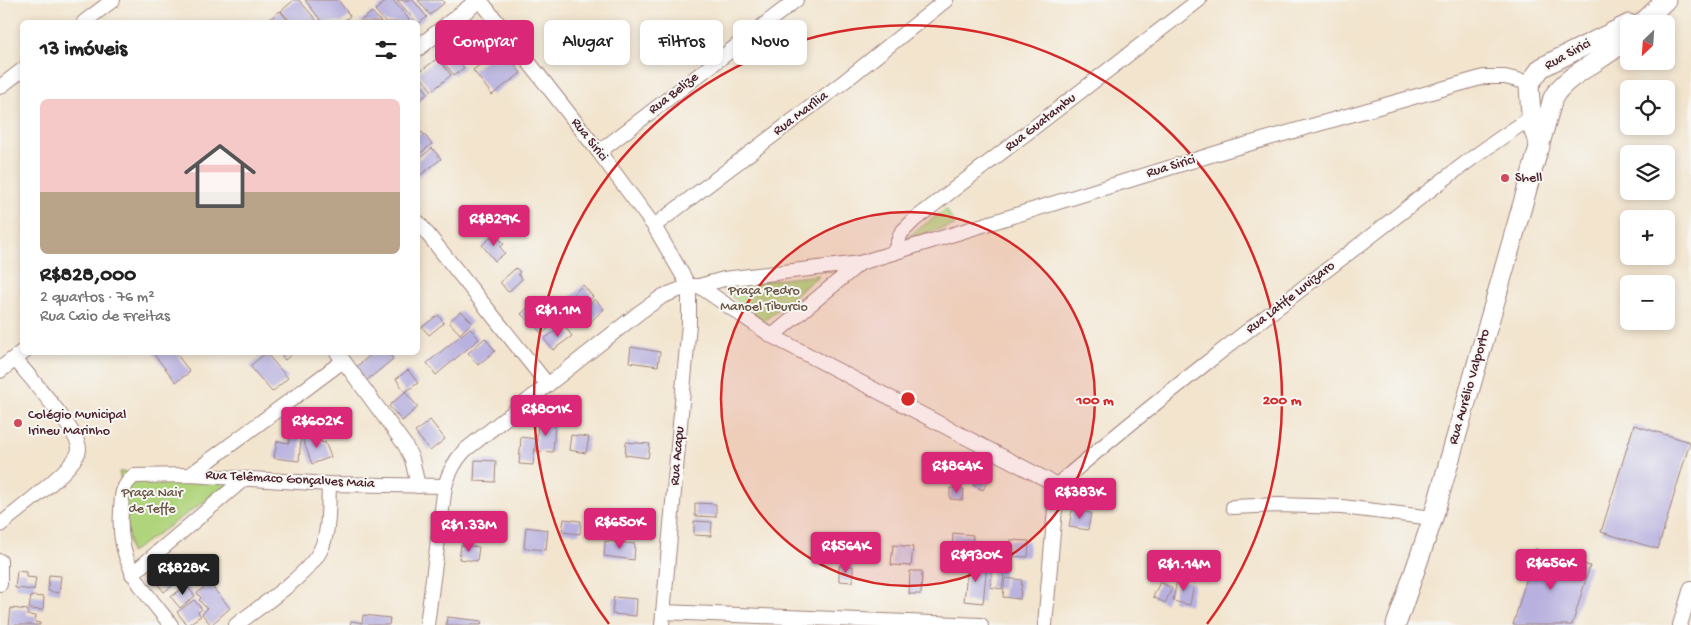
<!DOCTYPE html>
<html lang="pt">
<head>
<meta charset="utf-8">
<style>
  :root { --surface:#fff; --page:#f2f2f2; --text:#222; --muted:#767676; --accent:#db2777 }
  body { margin:0; font-family:"Gochi Hand",sans-serif; background:var(--page); color:var(--text); height:100vh; display:flex; flex-direction:column; font-size:19px; white-space:nowrap }
  * { box-sizing:border-box; margin:0 }
  p { font-size:16px; color:var(--muted) }
  .icon { flex:none; width:28px; height:28px; fill:none; stroke:currentColor; stroke-width:2; stroke-linecap:round; stroke-linejoin:round }
  .map { position:relative; flex:1; overflow:hidden }
  .drawer { position:absolute; left:20px; top:20px; width:400px; height:335px; display:flex; flex-direction:column; background:var(--surface); border-radius:8px; box-shadow:0 2px 8px #0003 }
  .drawer>* { flex:none }
  .guide { position:absolute; left:435px; top:20px; width:475px; height:45px; display:flex; gap:10px }
  .needle { width:32px; rotate:205deg }
  .fabs { position:absolute; left:1620px; top:15px; display:grid; gap:10px }
  .fabs a { display:grid; place-items:center; width:55px; height:55px; border-radius:8px; background:var(--surface); box-shadow:0 2px 8px #0003; font-size:25px }
  .price { position:absolute; translate:-50% -42px; padding:0 11px; border-radius:5px; background:var(--accent); color:#fff; font-size:16px; line-height:32px; filter:drop-shadow(0 1px 2px #0008) }
  .price::after { content:''; position:absolute; left:50%; top:30px; width:15px; height:11px; margin-left:-8px; background:inherit; clip-path:polygon(0 0,100% 0,50% 100%) }
  .price.current { background:#222; color:#fff }
  ul { padding:0; list-style:none }
  li { display:grid; align-content:center; gap:10px; height:265px; padding:0 20px }
  li span { display:grid; place-items:center; height:155px; border-radius:8px; color:#555 }
  li>.icon { margin-inline-start:auto }
  span .icon { width:90px; height:90px; fill:#fffc; stroke-width:1 }
  li b { font-size:21px }
  h2 { display:flex; justify-content:space-between; align-items:center; height:60px; padding:0 20px; font-size:21px }
  .tag { padding:0 18px; border-radius:8px; background:var(--surface); box-shadow:0 2px 8px #0003; font-size:18px; line-height:45px }
  .tag.current { background:var(--accent); color:#fff }
  .map>svg:first-child { display:block }
</style>
</head>
<body>
<div class="map">
<svg width="1691" height="625" viewBox="0 0 1691 625">
  <rect width="100%" height="100%" fill="#f6f6f2"/>
  <filter id="ink" filterUnits="userSpaceOnUse"><feTurbulence type="fractalNoise" baseFrequency=".02" numOctaves="2"/><feDisplacementMap in="SourceGraphic" scale="10" xChannelSelector="R" yChannelSelector="G"/><feConvolveMatrix kernelMatrix="1 2 1 2 8 2 1 2 1" color-interpolation-filters="sRGB"/></filter>
  <filter id="wash" filterUnits="userSpaceOnUse"><feTurbulence type="fractalNoise" baseFrequency=".0096" numOctaves="4" result="noise"/><feDisplacementMap in="SourceGraphic" scale="20" xChannelSelector="R" yChannelSelector="G"/><feGaussianBlur stdDeviation="1.12" result="paint"/><feColorMatrix in="noise" values="0 0 0 0 0 0 0 0 0 0 0 0 0 0 0 0 0 1.4 0 .05"/><feComposite in="paint" operator="in"/></filter>
  <g filter="url(#wash)">
    <rect width="100%" height="100%" fill="#f2e4cd"/>
    <!-- green -->
    <g fill="#b0d47c" stroke="#7d7a54">
      <path d="M946 209 955 225 905 239Z"/>
      <path d="M819 275 763 322 719 286Z"/>
      <path d="M119 472 189 474 225 478 227 486 130 553 123 487Z"/>
    </g>
    <g id="blocks">
      <!-- building -->
      <g fill="#b8b1df">
        <path d="M294 0H299L318 22H291L281 11Z"/>
        <path d="M305 0H338L350 16 342 22H322Z"/>
        <path d="M388 0H393L411 22H385L375 10Z"/>
        <path d="M397 0H413L427 17 418 24Z"/>
        <path d="M418 0H442L444 3 430 15Z"/>
        <path d="M280 11 289 22H266Z"/>
        <path d="M372 12 381 22H359Z"/>
        <path d="M502 48 521 73 492 95 473 70Z"/>
        <path d="M451 51 464 68 454 75 441 59Z"/>
        <path d="M438 58 451 75 432 91 418 73Z"/>
        <path d="M418 80 428 93 418 102Z"/>
        <path d="M422 132 432 144 418 155V135Z"/>
        <path d="M432 148 441 159 418 177V160Z"/>
        <path d="M495 234 504 244 500 247 505 253 495 261 482 245Z"/>
        <path d="M516 268 520 272 518 274 522 279 508 292 500 282Z"/>
        <path d="M583 285 593 297 578 311 568 299Z"/>
        <path d="M537 299 545 308 530 323 521 314Z"/>
        <path d="M595 299 604 309 586 326 576 316Z"/>
        <path d="M461 311 472 322 460 334 449 322Z"/>
        <path d="M551 311 559 320 542 334 534 325Z"/>
        <path d="M438 315 444 323 429 335 422 327Z"/>
        <path d="M564 325 572 336 553 350 544 339Z"/>
        <path d="M470 328 479 339 436 375 427 363Z"/>
        <path d="M485 338 495 351 478 365 468 353Z"/>
        <path d="M631 347 660 352 658 366 629 362Z"/>
        <path d="M152 352H175L190 372 176 382Z"/>
        <path d="M279 352H294L285 360Z"/>
        <path d="M374 352H388L393 359 366 381 355 368Z"/>
        <path d="M266 353 288 378 272 392 250 366Z"/>
        <path d="M408 370 418 383 405 392 396 379Z"/>
        <path d="M405 392 418 407 402 421 389 406Z"/>
        <path d="M430 420 445 439 430 451 415 432Z"/>
        <path d="M538 422 555 423 553 452 536 451Z"/>
        <path d="M1634 425 1690 442 1658 549 1601 532Z"/>
        <path d="M319 435 322 443 325 442 331 457 312 464 303 440Z"/>
        <path d="M571 435 589 437 586 453 569 450Z"/>
        <path d="M290 436 301 438 299 461 274 458 277 441 289 443Z"/>
        <path d="M521 437 536 439 533 465 519 464Z"/>
        <path d="M626 442 650 444 648 458 625 455Z"/>
        <path d="M946 454 959 459 954 470 941 465Z"/>
        <path d="M475 460 496 461 495 482 474 481Z"/>
        <path d="M960 463 972 468 966 484 953 479Z"/>
        <path d="M983 467 992 472 983 490 973 485Z"/>
        <path d="M950 488 964 489 963 500 950 499Z"/>
        <path d="M695 503 716 504V517L695 516Z"/>
        <path d="M1072 510 1091 513 1088 530 1069 527Z"/>
        <path d="M564 519 581 521 580 534 562 532Z"/>
        <path d="M694 521 712 522 711 536 694 535Z"/>
        <path d="M526 527 548 530 546 550 524 548Z"/>
        <path d="M953 533 973 535 971 557 952 555Z"/>
        <path d="M1010 540 1029 541 1028 557 1009 556Z"/>
        <path d="M605 541 635 544 634 560 604 556Z"/>
        <path d="M841 541 856 542 855 555 840 554Z"/>
        <path d="M461 545 479 547 477 561 459 559Z"/>
        <path d="M893 545 913 547 911 566 891 565Z"/>
        <path d="M1535 549 1590 566 1572 625H1513Z"/>
        <path d="M164 561 180 580 164 592 149 573Z"/>
        <path d="M968 563 987 564 983 603 964 601Z"/>
        <path d="M994 564 1005 566 1002 589 990 587Z"/>
        <path d="M839 566H853V582L839 581Z"/>
        <path d="M17 571 26 572V577L36 578 34 590 15 588Z"/>
        <path d="M910 571H922L921 594H909Z"/>
        <path d="M49 575 61 576 59 593 48 591Z"/>
        <path d="M1005 578 1022 580 1020 599 1003 597Z"/>
        <path d="M1177 580 1194 583 1190 605 1173 601Z"/>
        <path d="M1160 582 1172 588 1165 603 1153 597Z"/>
        <path d="M209 583 230 608 211 625 202 614 207 609 199 600 201 598 197 593Z"/>
        <path d="M186 585 195 596 180 608 171 597Z"/>
        <path d="M31 596 44 597 43 610 29 609Z"/>
        <path d="M614 597 637 599 636 616 612 614Z"/>
        <path d="M194 600 202 609 198 612 201 616 187 625 177 612Z"/>
        <path d="M11 608 28 610 27 615 36 616 35 622 40 623V625H9Z"/>
        <path d="M363 615 390 618 389 625H350L351 621 362 623Z"/>
        <path d="M447 617 482 621 481 625H446Z"/>
      </g>
    </g>
  </g>
  <g filter="url(#ink)">
    <use href="#blocks" fill-opacity="0" stroke="#9e827c" stroke-width="1"/>
    <g fill="none" stroke-linecap="round" stroke-linejoin="round">
      <defs>
        <g id="minor">
          <path d="M480 0 599 152 654 226 689 286"/>
          <path d="M84 22 113 0"/>
          <path d="M0 87 22 70"/>
          <path d="M599 152 796 0"/>
          <path d="M418 222 548 385"/>
          <path d="M654 226 846 80 946 0"/>
          <path d="M894 253 901 233 914 220 1199 0"/>
          <path d="M699 286 772 336 1057 485"/>
          <path d="M772 336 860 263"/>
          <path d="M337 352 405 445 412 459 418 486"/>
          <path d="M190 475 343 361"/>
          <path d="M1057 485C1153 403 1253 326 1354 249 1412 205 1469 157 1531 118"/>
          <path d="M1233 507 1278 505 1342 507 1433 518"/>
          <path d="M0 525C16 511 78 467 79 449 80 433 27 374 15 359"/>
          <path d="M0 561V584"/>
          <path d="M132 574 244 479"/>
          <path d="M663 612 981 625"/>
          <path d="M171 625C141 587 117 563 121 511 122 495 121 487 134 476L190 475 329 484 445 486"/>
          <path d="M236 625C260 606 309 575 321 549 330 530 328 504 329 484"/>
          <path d="M427 625 445 486C449 472 454 462 464 451L640 312 663 296 689 286H699L724 279 860 263 1227 150 1484 77H1505L1530 83"/>
          <path d="M662 625 689 324V286"/>
          <path d="M1045 625 1057 485"/>
          <path d="M1680 625 1691 588"/>
        </g>
        <g id="tertiary">
          <path d="M418 48 479 0"/>
          <path d="M0 370 23 352"/>
        </g>
        <g id="secondary">
          <path d="M1641 24 1666 0"/>
          <path d="M1540 147 1532 126 1529 87 1530 83 1541 68 1552 62 1629 24"/>
          <path d="M1396 625 1433 518 1553 98C1565 74 1609 58 1629 37"/>
        </g>
      </defs>
      <!-- minor casing -->
      <use href="#minor" stroke="#9e827c" stroke-width="16"/>
      <!-- tertiary casing -->
      <use href="#tertiary" stroke="#9e827c" stroke-width="18"/>
      <!-- secondary casing -->
      <use href="#secondary" stroke="#9e827c" stroke-width="21"/>
      <!-- minor -->
      <use href="#minor" stroke="#fff" stroke-width="14"/>
      <!-- tertiary -->
      <use href="#tertiary" stroke="#fff" stroke-width="16"/>
      <!-- secondary -->
      <use href="#secondary" stroke="#fff" stroke-width="19"/>
    </g>
  </g>
  <!-- distance rings -->
  <circle cx="908" cy="399" r="187" fill="#d62828" fill-opacity=".12"/>
  <g fill="none" stroke="#d62828" stroke-width="2.5">
    <circle cx="908" cy="399" r="187"/>
    <path d="M609 624A374 374 0 1 1 1207 624"/>
  </g>
  <!-- markers -->
  <g fill="#d1495b" stroke="#f6f6f2" stroke-width="2">
    <circle cx="1505" cy="178" r="5"/>
    <circle cx="18" cy="423" r="5"/>
  </g>
  <g text-anchor="middle" dominant-baseline="central" stroke-width="4" stroke-linejoin="round" paint-order="stroke">
    <!-- street labels -->
    <g font-size="14" fill="#4a1f2b" stroke="#f6f6f2">
      <text transform="translate(1568 55) rotate(-29)">Rua Sirici</text>
      <text transform="translate(674 94) rotate(-38)">Rua Belize</text>
      <text transform="translate(801 114) rotate(-37)">Rua Marília</text>
      <text transform="translate(1041 123) rotate(-38)">Rua Guatambu</text>
      <text transform="translate(589 140) rotate(52)">Rua Sirici</text>
      <text transform="translate(1171 167) rotate(-17)">Rua Sirici</text>
      <text transform="translate(1291 298) rotate(-38)">Rua Latife Luvizaro</text>
      <text transform="translate(1470 387) rotate(-74)">Rua Aurélio Valporto</text>
      <text transform="translate(678 456) rotate(-85)">Rua Acapu</text>
      <text transform="translate(290 480) rotate(3)">Rua Telêmaco Gonçalves Maia</text>
    </g>
    <!-- poi labels -->
    <g font-size="14" fill="#4a1f2b" stroke="#f6f6f2" text-anchor="start">
      <text x="1515" y="178">Shell</text>
      <text x="28" y="415">Colégio Municipal<tspan x="28" dy="16">Irineu Marinho</tspan></text>
    </g>
    <!-- park labels -->
    <g font-size="14" fill="#695543" stroke="#f6f6f2">
      <text x="764" y="291">Praça Pedro<tspan x="764" dy="16">Manoel Tiburcio</tspan></text>
      <text x="152" y="493">Praça Nair<tspan x="152" dy="16">de Teffe</tspan></text>
    </g>
  </g>
  <circle cx="908" cy="399" r="8" fill="#d62828" stroke="#f6f6f2" stroke-width="2.5"/>
  <g font-size="15" text-anchor="middle" font-weight="bold" fill="#d62828" stroke="#f6f6f2" stroke-width="4" stroke-linejoin="round" paint-order="stroke">
    <text x="1095" y="404">100 m</text>
    <text x="1282" y="404">200 m</text>
  </g>
</svg>
<div class="fabs">
<a><svg class="needle" viewBox="-14 -14 28 28"><path d="M0-13l5 13h-10z" fill="#e53935"/><path d="M0 13l5-13h-10z" fill="#767676"/></svg></a>
<a><svg class="icon" aria-label="locate" viewBox="0 0 24 24"><circle cx="12" cy="12" r="6"/><path d="M12 2v4M12 18v4M2 12h4M18 12h4"/></svg></a>
<a><svg class="icon" aria-label="layers" viewBox="0 0 24 24"><path d="M12 4l9 5-9 5-9-5zM3 14l9 5 9-5"/></svg></a>
<a>+</a>
<a>−</a>
</div>
<b class="price" style="left:494px;top:247px">R$829K</b>
<b class="price" style="left:558px;top:338px">R$1.1M</b>
<b class="price" style="left:546px;top:437px">R$801K</b>
<b class="price" style="left:317px;top:449px">R$602K</b>
<b class="price" style="left:957px;top:494px">R$864K</b>
<b class="price" style="left:1080px;top:520px">R$383K</b>
<b class="price" style="left:620px;top:550px">R$650K</b>
<b class="price" style="left:469px;top:553px">R$1.33M</b>
<b class="price" style="left:846px;top:574px">R$564K</b>
<b class="price" style="left:976px;top:583px">R$930K</b>
<b class="price" style="left:1551px;top:591px">R$656K</b>
<b class="price" style="left:1184px;top:592px">R$1.14M</b>
<b class="price current" style="left:183px;top:596px">R$828K</b>
<div class="guide">
<a class="tag current">Comprar</a>
<a class="tag">Alugar</a>
<a class="tag">Filtros</a>
<a class="tag">Novo</a>
</div>
<section class="drawer">
<h2>13 imóveis<svg class="icon" aria-label="filters" viewBox="0 0 24 24"><path d="M4 7h16M4 17h16"/><circle cx="9" cy="7" r="2"/><circle cx="15" cy="17" r="2"/></svg></h2>
<ul>
<li><span style="background:linear-gradient(#f6c9c9 60%,#b9a48a 0)"><svg class="icon" aria-label="home" viewBox="0 0 24 24"><path d="M3 11l9-7 9 7M6 9v11h12V9"/></svg></span><div><b>R$828,000</b><p>2 quartos · 76 m²</p><p>Rua Caio de Freitas</p></div></li>
</ul>
</section>
</div>
</body>
</html>
